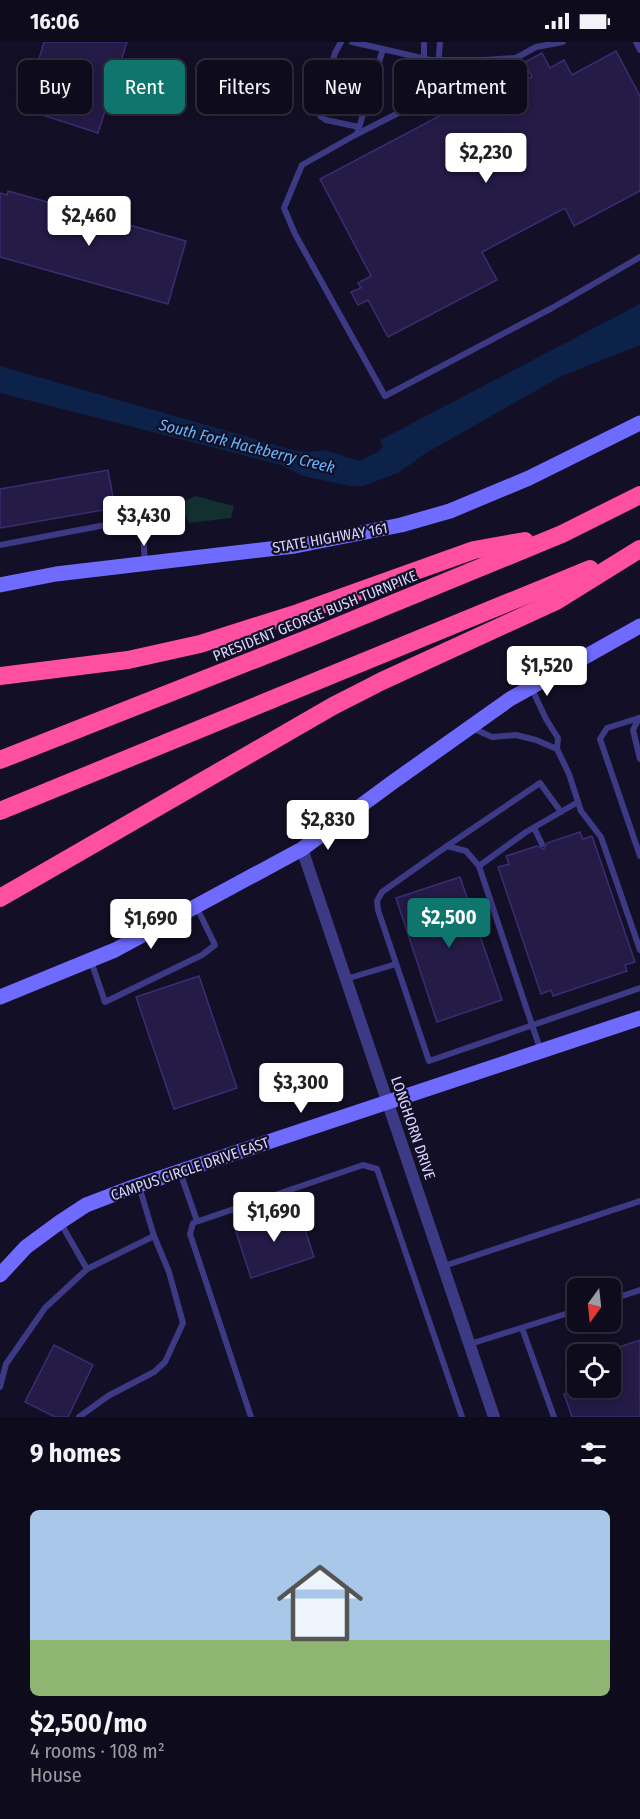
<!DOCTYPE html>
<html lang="en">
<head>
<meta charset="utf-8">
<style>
  :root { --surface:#0e0b1c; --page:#1c1929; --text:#f1f3f6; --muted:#9b9ba3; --line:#2e2b3b; --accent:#0f766e }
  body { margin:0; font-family:"Fira Sans Condensed",sans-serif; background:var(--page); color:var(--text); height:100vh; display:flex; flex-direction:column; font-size:22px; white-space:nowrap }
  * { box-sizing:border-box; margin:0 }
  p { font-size:20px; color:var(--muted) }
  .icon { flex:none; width:33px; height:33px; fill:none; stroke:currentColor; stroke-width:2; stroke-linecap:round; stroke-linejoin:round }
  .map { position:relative; height:1375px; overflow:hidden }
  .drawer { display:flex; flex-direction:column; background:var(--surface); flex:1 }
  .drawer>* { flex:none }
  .banner { position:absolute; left:18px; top:18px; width:604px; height:54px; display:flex; gap:12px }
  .needle { width:39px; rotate:195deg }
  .buttons { position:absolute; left:567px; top:1236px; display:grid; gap:12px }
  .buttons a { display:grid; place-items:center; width:54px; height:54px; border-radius:9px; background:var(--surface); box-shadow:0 3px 15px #0003,0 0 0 2px var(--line); font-size:30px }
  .price { position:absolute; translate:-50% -51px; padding:0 14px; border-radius:6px; background:#fff; color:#222; font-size:20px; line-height:39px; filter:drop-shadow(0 2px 3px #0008) }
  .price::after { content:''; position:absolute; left:50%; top:36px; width:18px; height:14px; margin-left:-9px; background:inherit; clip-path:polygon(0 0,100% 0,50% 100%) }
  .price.active { background:var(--accent); color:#fff }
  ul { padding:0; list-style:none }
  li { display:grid; align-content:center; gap:12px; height:318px; padding:0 30px }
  li span { display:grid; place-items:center; height:186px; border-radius:9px; color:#555 }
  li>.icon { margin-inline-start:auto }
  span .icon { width:108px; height:108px; fill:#fffc; stroke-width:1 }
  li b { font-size:26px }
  h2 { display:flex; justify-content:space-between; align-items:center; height:72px; padding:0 30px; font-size:26px }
  .tag { padding:0 21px; border-radius:9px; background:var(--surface); box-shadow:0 3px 15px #0003,0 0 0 2px var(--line); font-size:21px; line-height:54px }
  .tag.active { background:var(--accent); color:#fff }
  .status { display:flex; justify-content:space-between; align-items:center; height:42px; padding:0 30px; background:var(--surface); direction:ltr }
  .status svg { height:16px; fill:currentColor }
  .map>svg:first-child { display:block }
</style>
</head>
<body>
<div class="status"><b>16:06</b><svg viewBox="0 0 49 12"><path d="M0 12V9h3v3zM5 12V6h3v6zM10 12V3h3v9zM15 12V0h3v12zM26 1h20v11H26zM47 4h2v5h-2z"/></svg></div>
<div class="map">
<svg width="640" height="1375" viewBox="0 0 640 1375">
  <rect width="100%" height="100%" fill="#130f26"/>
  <!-- green -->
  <path fill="#12302f" d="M195 454 234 464 231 476 189 481 180 462Z"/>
  <!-- water -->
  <path fill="#0c2248" d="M640 262V303L562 334 426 411 398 431 363 444H350L303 434 281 423 0 351V324L297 409 308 410 325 408 359 419 378 410 383 404 380 398Z"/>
  <!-- building -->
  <g fill="#241b47" stroke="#3b2d73" stroke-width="1.5">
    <path d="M44 0H127L98 91 24 67Z"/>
    <path d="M616 9 640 54V149L574 184 565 166 482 210 497 238 388 295 368 258 358 263 351 250 361 246 358 241 371 234 320 137 466 60 470 68 532 35 525 20 542 11 550 26 564 18 572 33Z"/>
    <path d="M8 149 186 199 168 262 0 215V151L7 153Z"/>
    <path d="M108 428 115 466 0 486V447Z"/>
    <path d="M580 790 583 797 592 794 635 920 625 923 627 929 553 954 551 948 541 952 498 825 509 822 506 814 537 804 544 807 547 801Z"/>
    <path d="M460 835 502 958 437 980 396 856Z"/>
    <path d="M199 934 237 1046 174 1067 136 955Z"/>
    <path d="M298 1166 314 1215 251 1236 235 1187Z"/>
    <path d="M640 1298V1375H572L564 1352 584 1346H610V1308Z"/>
    <path d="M54 1303 93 1323 68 1375H55L25 1360Z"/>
  </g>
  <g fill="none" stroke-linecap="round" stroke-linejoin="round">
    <!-- lane -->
    <g stroke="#3d3a85" stroke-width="6">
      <path d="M341 0 335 11 319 65 320 74 326 78 359 85"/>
      <path d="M352 0 383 7"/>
      <path d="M563 0 536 5 516 16 484 18H430L383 7 357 92 302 123 284 166 295 192 385 354 552 266 640 215"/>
      <path d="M636 0 640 8"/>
      <path d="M424 59V0"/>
      <path d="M357 92 436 52 440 0"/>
      <path d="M0 503 142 476 145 520"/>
      <path d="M531 645 546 677 558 696 557 707 569 732 581 769 601 795 640 908"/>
      <path d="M639 676 607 686 600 697 640 814"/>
      <path d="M639 676 633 688 640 717"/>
      <path d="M472 686 492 695 516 693 536 698 557 707"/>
      <path d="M534 786 542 802"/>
      <path d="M447 804 540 741 561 770"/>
      <path d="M479 824 526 790 578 760"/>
      <path d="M91 919 105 960 202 913 215 903 197 866"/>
      <path d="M346 937 396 922"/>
      <path d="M541 1009 532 983 479 824 466 809 447 804 382 850 377 859 378 868 429 1019 640 946"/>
      <path d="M180 1130 197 1179"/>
      <path d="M60 1180 87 1227"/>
      <path d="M444 1224 640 1159"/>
      <path d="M610 1258 640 1248"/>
      <path d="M522 1286 554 1375"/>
      <path d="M470 1302 578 1268"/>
      <path d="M0 1345 6 1322 45 1266 87 1227 154 1194 139 1144"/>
      <path d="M79 1375 108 1354 154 1330 165 1320 183 1281 169 1230 154 1194"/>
      <path d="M251 1375 190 1192 193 1181 363 1123 377 1127 462 1375"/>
    </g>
    <!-- street -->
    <path stroke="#3d3a85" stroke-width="12" d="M302 807 494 1375"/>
    <!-- secondary -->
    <g stroke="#6f6bff" stroke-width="15">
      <path d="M0 543 56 532 295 504 401 483 450 469 529 436 640 381"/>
      <path d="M0 955 115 908 302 807 393 740 510 657 640 584"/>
      <path d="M0 1233 26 1205 60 1180 86 1163 133 1145 640 976"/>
    </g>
    <!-- highway -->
    <g stroke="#ff4fa3" stroke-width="18">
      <path d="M0 634 128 618 200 602 298 571 474 508 525 499"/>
      <path d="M0 718 309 596 562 492 640 453"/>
      <path d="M0 769 590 527"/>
      <path d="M0 856 333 664 382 639 556 559 640 507"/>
    </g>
  </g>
  <g text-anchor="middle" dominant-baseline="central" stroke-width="4.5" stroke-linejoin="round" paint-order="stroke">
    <!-- street labels -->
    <g font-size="15" fill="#d9d4ff" stroke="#130f26">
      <text transform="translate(330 496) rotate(-10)">STATE HIGHWAY 161</text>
      <text transform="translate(315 574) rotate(-22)">PRESIDENT GEORGE BUSH TURNPIKE</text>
      <text transform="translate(413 1086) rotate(71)">LONGHORN DRIVE</text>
      <text transform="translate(190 1127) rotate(-19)">CAMPUS CIRCLE DRIVE EAST</text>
    </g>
    <!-- water labels -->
    <g font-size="16" font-style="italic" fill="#62b6ff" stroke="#130f26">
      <text transform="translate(247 404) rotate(14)">South Fork Hackberry Creek</text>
    </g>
  </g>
</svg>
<div class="buttons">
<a><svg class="needle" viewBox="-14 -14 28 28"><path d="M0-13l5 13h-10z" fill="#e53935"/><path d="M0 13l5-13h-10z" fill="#9b9ba3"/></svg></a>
<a><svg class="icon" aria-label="locate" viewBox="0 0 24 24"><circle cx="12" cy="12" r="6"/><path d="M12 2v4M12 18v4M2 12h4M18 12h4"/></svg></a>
</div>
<b class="price" style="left:486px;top:142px">$2,230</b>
<b class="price" style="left:89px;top:205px">$2,460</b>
<b class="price" style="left:144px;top:505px">$3,430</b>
<b class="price" style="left:547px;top:655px">$1,520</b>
<b class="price" style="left:328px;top:809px">$2,830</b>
<b class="price active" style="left:449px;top:907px">$2,500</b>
<b class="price" style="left:151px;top:908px">$1,690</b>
<b class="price" style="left:301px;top:1072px">$3,300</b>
<b class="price" style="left:274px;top:1201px">$1,690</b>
<div class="banner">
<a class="tag">Buy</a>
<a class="tag active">Rent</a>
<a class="tag">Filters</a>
<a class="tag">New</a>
<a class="tag">Apartment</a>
</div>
</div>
<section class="drawer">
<h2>9 homes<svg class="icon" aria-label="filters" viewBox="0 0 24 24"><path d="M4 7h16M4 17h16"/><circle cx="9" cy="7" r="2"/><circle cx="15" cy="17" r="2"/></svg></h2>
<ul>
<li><span style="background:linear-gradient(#a9c7e8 70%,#8fb573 0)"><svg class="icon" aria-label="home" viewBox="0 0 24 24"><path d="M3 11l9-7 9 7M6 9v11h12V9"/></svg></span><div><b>$2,500/mo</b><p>4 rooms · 108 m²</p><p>House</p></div></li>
</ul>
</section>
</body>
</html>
